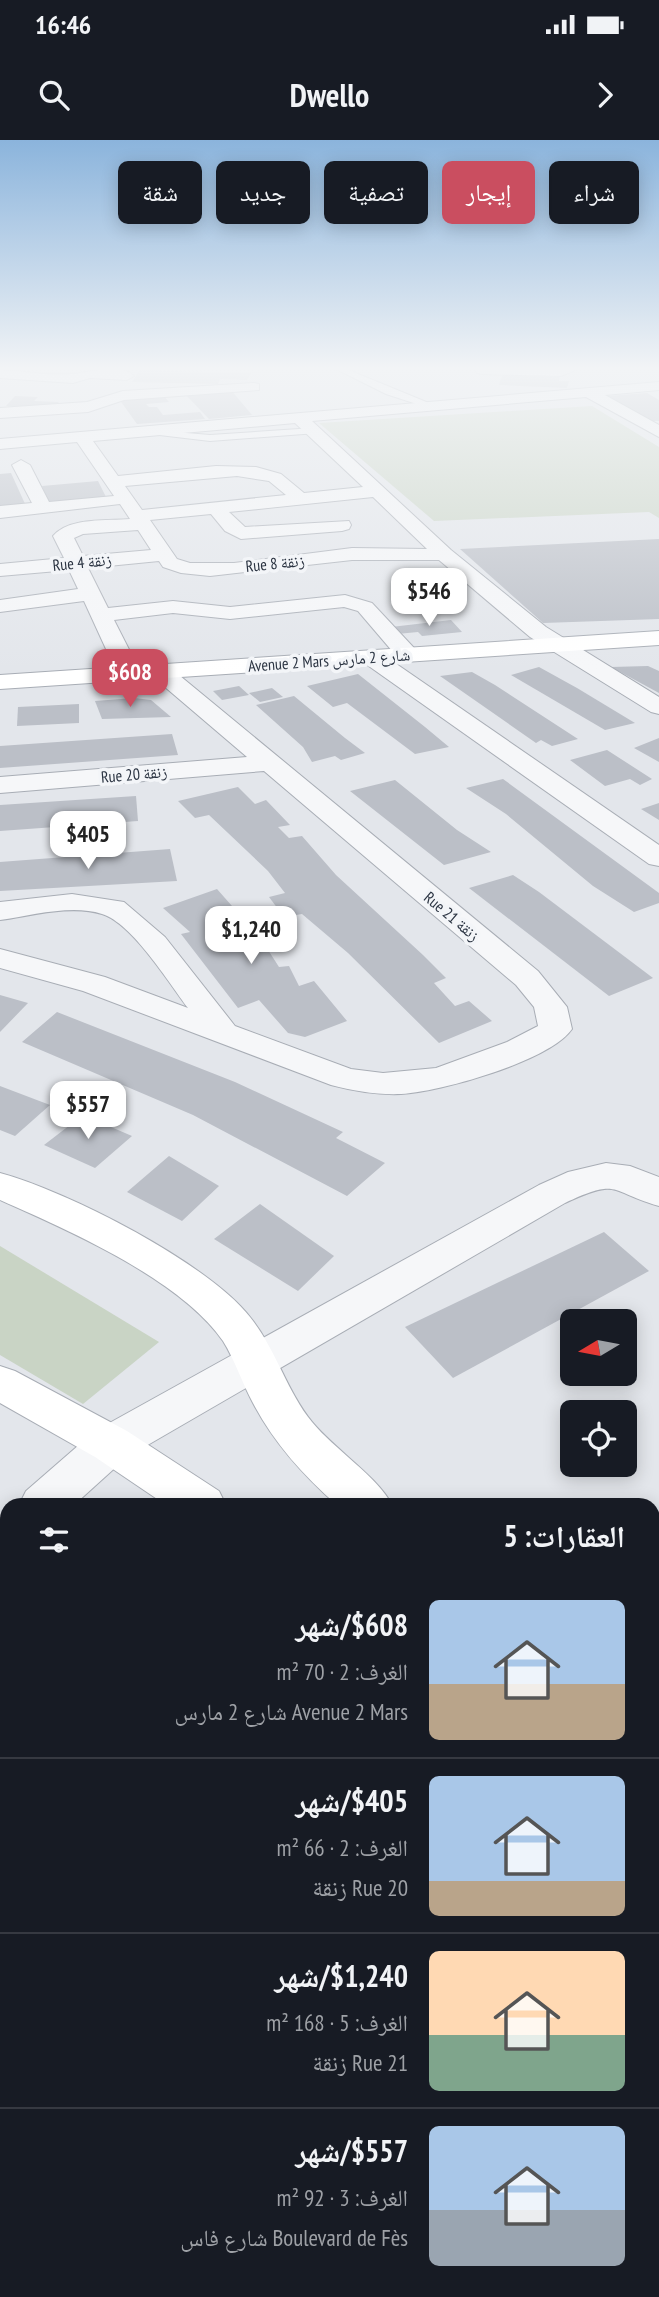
<!DOCTYPE html>
<html lang="ar">
<head>
<meta charset="utf-8">
<style>
  :root { --surface:#171b24; --page:#20242c; --text:#f1f3f6; --muted:#9ea1a6; --line:#363941; --accent:#ca4e60 }
  body { margin:0; font-family:"PT Sans Narrow","Noto Naskh Arabic",sans-serif; background:var(--page); color:var(--text); direction:rtl; height:100vh; display:flex; flex-direction:column; font-size:26px; white-space:nowrap }
  * { box-sizing:border-box; margin:0 }
  p { font-size:23px; color:var(--muted) }
  .icon { flex:none; width:38px; height:38px; fill:none; stroke:currentColor; stroke-width:2; stroke-linecap:round; stroke-linejoin:round }
  .map { position:relative; flex:1; overflow:hidden; direction:ltr }
  .sheet { position:absolute; left:0px; top:1358px; width:660px; height:800px; display:flex; flex-direction:column; background:var(--surface); border-radius:21px 21px 0 0; box-shadow:0 4px 18px #0003; direction:rtl }
  .sheet>* { flex:none }
  .guide { position:absolute; left:21px; top:21px; width:618px; height:63px; direction:rtl; display:flex; gap:14px }
  .needle { width:46px; rotate:260deg }
  .controls { position:absolute; left:560px; top:1169px; display:grid; gap:14px }
  .controls a { display:grid; place-items:center; width:77px; height:77px; border-radius:10px; background:var(--surface); box-shadow:0 4px 18px #0003; font-size:35px }
  .price { position:absolute; translate:-50% -60px; padding:0 16px; border-radius:14px; background:#fff; color:#222; font-size:23px; line-height:46px; filter:drop-shadow(0 2px 4px #0008) }
  .price::after { content:''; position:absolute; left:50%; top:42px; width:21px; height:16px; margin-left:-10px; background:inherit; clip-path:polygon(0 0,100% 0,50% 100%) }
  .price.current { background:var(--accent); color:#fff }
  ul { padding:0; list-style:none }
  li { display:flex; align-items:center; gap:21px; height:175px; padding:0 35px }
  li+li { border-top:2px solid var(--line) }
  li span { display:grid; place-items:center; flex:none; width:196px; height:140px; border-radius:10px; color:#555 }
  li>.icon { margin-inline-start:auto }
  span .icon { width:84px; height:84px; fill:#fffc; stroke-width:1 }
  li b { font-size:30px }
  h2 { display:flex; justify-content:space-between; align-items:center; height:84px; padding:0 35px; font-size:30px }
  .tag { padding:0 24px; border-radius:10px; background:var(--surface); box-shadow:0 4px 18px #0003; font-size:24px; line-height:63px }
  .tag.current { background:var(--accent); color:#fff }
  .status { display:flex; justify-content:space-between; align-items:center; height:49px; padding:0 35px; background:var(--surface); direction:ltr }
  .status svg { height:19px; fill:currentColor }
  header { display:flex; justify-content:space-between; align-items:center; height:91px; padding:0 35px; background:var(--surface); font-size:32px; font-weight:800 }
  .map>svg:first-child { display:block }
</style>
</head>
<body>
<div class="status"><b>16:46</b><svg viewBox="0 0 49 12"><path d="M0 12V9h3v3zM5 12V6h3v6zM10 12V3h3v9zM15 12V0h3v12zM26 1h20v11H26zM47 4h2v5h-2z"/></svg></div>
<header><svg class="icon" aria-label="forward" viewBox="0 0 24 24"><path d="M9 5l7 7-7 7"/></svg>Dwello<svg class="icon" aria-label="search" viewBox="0 0 24 24"><circle cx="10" cy="10" r="6"/><path d="M15 15l6 6"/></svg></header>
<div class="map">
<svg width="659" height="2157" viewBox="0 0 659 2157">
  <rect width="100%" height="100%" fill="#e3e6eb"/>
  <!-- green -->
  <g fill="#c9d4c5">
    <path d="M592 266 659 307V378L649 372 434 381 319 283Z"/>
    <path d="M0 1106 159 1202 83 1264 0 1215Z"/>
  </g>
  <!-- building -->
  <g fill="#bbbfc7">
    <path d="M140 230 251 233 247 240 220 239 218 244 132 242Z"/>
    <path d="M503 233 560 236 559 241H569L567 248 499 245Z"/>
    <path d="M231 250 252 275 209 279 185 254Z"/>
    <path d="M647 253 659 260V281H649L607 256Z"/>
    <path d="M15 256 38 257 34 261 59 262 54 267 6 266Z"/>
    <path d="M164 256 169 262 146 264 149 267H157L163 275 200 272 205 279 137 284 119 259Z"/>
    <path d="M11 333 26 366 0 368V334Z"/>
    <path d="M98 341 106 357 49 363 42 346Z"/>
    <path d="M659 399V479L543 483 460 409Z"/>
    <path d="M451 480 462 492 422 496 418 492 397 494 391 487Z"/>
    <path d="M648 526 659 531V553L611 527Z"/>
    <path d="M539 527 577 548 635 583 605 590 511 535Z"/>
    <path d="M472 532 495 545 578 599 552 606 541 600 536 603 440 536Z"/>
    <path d="M358 534 425 587 449 607 415 614 347 563 333 567 307 546Z"/>
    <path d="M239 546 249 555 222 560 213 551Z"/>
    <path d="M272 548 283 557 260 562 249 553Z"/>
    <path d="M294 556 345 598 365 613 341 620 335 616 312 622 303 607 256 565Z"/>
    <path d="M134 558 151 560 171 577 102 579 95 561Z"/>
    <path d="M79 564V583L17 586 18 567Z"/>
    <path d="M172 594 178 615 0 628V606Z"/>
    <path d="M659 598V622L634 608Z"/>
    <path d="M607 610 652 639 640 645 630 639 605 646 570 620Z"/>
    <path d="M503 639 659 753V763L634 772 593 746 506 674 466 648Z"/>
    <path d="M395 640 457 690 491 712 444 725 350 651Z"/>
    <path d="M238 647 255 664 266 660 290 685 278 687 289 698 302 696 336 735 423 815 446 838 434 843 455 866 469 861 492 881 439 903 348 813 302 774 284 777 269 757 285 753 268 731 209 675 195 678 178 661Z"/>
    <path d="M136 656 138 681 0 691V665Z"/>
    <path d="M659 663V680L641 669Z"/>
    <path d="M170 709 177 741 0 751V722Z"/>
    <path d="M513 735 539 752 653 838 609 856 469 748Z"/>
    <path d="M217 749 261 799 279 827 289 826 299 846 314 841 347 881 305 897 288 893 259 860 238 868 181 794 190 792 163 768Z"/>
    <path d="M0 855 28 863 0 892Z"/>
    <path d="M57 872 235 942 343 992 336 998 385 1023 347 1056 193 975 22 902Z"/>
    <path d="M0 946 50 965 15 996 0 990Z"/>
    <path d="M83 975 132 996 95 1028 44 1005Z"/>
    <path d="M169 1016 219 1046 182 1081 127 1052Z"/>
    <path d="M260 1064 334 1116 298 1151 214 1099Z"/>
    <path d="M604 1092 649 1131 453 1238 405 1187Z"/>
    <path d="M7 1595V1670L0 1673V1599Z"/>
    <path d="M653 1886 659 1893V1959L653 1970Z"/>
    <path d="M230 2151H381L384 2157H233Z"/>
    <path d="M523 2151H644L649 2157H527Z"/>
  </g>
  <g fill="none" stroke-linecap="round" stroke-linejoin="round">
    <defs>
      <g id="lane">
        <path d="M336 229H346L436 266 432 269 386 254Z"/>
        <path d="M314 288 317 293 210 301 134 292 138 289 210 295Z"/>
      </g>
      <g id="street">
        <path d="M476 229H578L561 236 482 234 477 233Z"/>
        <path d="M0 230C23 231 48 236 71 234 89 233 120 222 134 236L127 240 90 238 73 243 0 238Z"/>
        <path d="M659 242V250L605 255 659 285V297L586 257 312 281 451 410 546 487 659 557V574L651 572 530 497 439 420H352L210 436 181 433 163 427 159 421 88 428 108 468 173 461 230 467 345 455 372 463 415 509 418 514 407 521 399 519 358 471 344 467 230 479 173 473 114 480 141 533 137 538H121L117 533 84 461 0 472V460L78 449 69 430 0 436V424L64 418 53 396C69 377 108 381 130 379L120 364 0 378V366L32 363 12 325 21 320 30 325 49 362 114 356 77 302 0 309V299ZM295 283 363 347 304 353 281 334 256 327 216 326 118 336 93 301ZM237 336 269 341 286 355 142 370 125 346ZM373 357 427 409 352 408 234 423H190L177 419 150 380 211 374 225 391 241 399 342 391 349 389 351 385 349 381 245 387 229 372ZM138 390 151 410 83 416 74 398 83 394Z"/>
        <path d="M254 243 259 244V250L124 260 88 272 0 278V268L87 262 123 251Z"/>
        <path d="M371 510 379 512 659 705V726L649 724 363 522 360 517Z"/>
        <path d="M160 524 168 526 538 831 567 867 572 889C550 921 440 952 401 954 377 955 354 951 331 945L83 851 0 828V809L105 837 188 868C169 843 132 783 102 774 71 764 31 776 0 780V762L72 754 124 762 165 797 235 886 351 929 383 933 436 928 507 902 538 886 534 867 516 845 264 631 0 653V637L247 617 152 536 149 531Z"/>
        <path d="M606 1023 630 1026 659 1037V1066C609 1052 620 1037 565 1063L127 1317 74 1365H19L26 1351 95 1291 539 1045 568 1032Z"/>
        <path d="M7 1376V1420L0 1422V1378Z"/>
        <path d="M0 1824 7 1827V1903L0 1900Z"/>
        <path d="M81 2151H150L153 2157H83Z"/>
      </g>
      <g id="secondary">
        <path d="M659 491V505L0 549V535Z"/>
        <path d="M0 1033C67 1051 208 1123 250 1177 276 1209 286 1250 312 1282 334 1309 378 1337 392 1365H337C303 1335 274 1303 253 1263 242 1243 235 1220 223 1201 180 1139 68 1090 0 1060Z"/>
        <path d="M0 1226 15 1231 127 1291 219 1351 226 1365H166L95 1317 0 1263Z"/>
        <path d="M653 1538 659 1540V1590L653 1588Z"/>
        <path d="M653 1649 659 1651V1707L653 1705Z"/>
      </g>
    </defs>
    <!-- lane casing -->
    <use href="#lane" stroke="#a8adb5" stroke-width="2"/>
    <!-- street casing -->
    <use href="#street" stroke="#a8adb5" stroke-width="2"/>
    <!-- secondary casing -->
    <use href="#secondary" stroke="#a8adb5" stroke-width="2"/>
    <!-- lane -->
    <use href="#lane" fill="#f6f7f9" fill-rule="evenodd"/>
    <!-- street -->
    <use href="#street" fill="#f6f7f9" fill-rule="evenodd"/>
    <!-- secondary -->
    <use href="#secondary" fill="#fff" fill-rule="evenodd"/>
  </g>
  <!-- sky -->
  <linearGradient id="sky" x2="0" y2="1"><stop stop-color="#8bb4dc"/><stop offset="0.43" stop-color="#f2f4f6"/><stop offset="1" stop-color="#f2f4f6" stop-opacity="0"/></linearGradient>
  <rect width="659" height="531" fill="url(#sky)"/>
  <g text-anchor="middle" dominant-baseline="central" stroke-width="7" stroke-linejoin="round" paint-order="stroke">
    <!-- far-street labels -->
    <g font-size="16" fill="#2b3442" stroke="#f3f5f8">
      <text transform="translate(82 422) rotate(-6)">Rue 4 زنقة</text>
      <text transform="translate(275 423) rotate(-6)">Rue 8 زنقة</text>
      <text transform="translate(329 520) rotate(-4)">Avenue 2 Mars شارع 2 مارس</text>
      <text transform="translate(134 634) rotate(-5)">Rue 20 زنقة</text>
      <text transform="translate(452 776) rotate(40)">Rue 21 زنقة</text>
    </g>
  </g>
</svg>
<div class="controls">
<a><svg class="needle" viewBox="-14 -14 28 28"><path d="M0-13l5 13h-10z" fill="#e53935"/><path d="M0 13l5-13h-10z" fill="#9ea1a6"/></svg></a>
<a><svg class="icon" aria-label="locate" viewBox="0 0 24 24"><circle cx="12" cy="12" r="6"/><path d="M12 2v4M12 18v4M2 12h4M18 12h4"/></svg></a>
</div>
<b class="price" style="left:429px;top:488px">$546</b>
<b class="price current" style="left:130px;top:569px">$608</b>
<b class="price" style="left:88px;top:731px">$405</b>
<b class="price" style="left:251px;top:826px">$1,240</b>
<b class="price" style="left:88px;top:1001px">$557</b>
<div class="guide">
<a class="tag">شراء</a>
<a class="tag current">إيجار</a>
<a class="tag">تصفية</a>
<a class="tag">جديد</a>
<a class="tag">شقة</a>
</div>
<section class="sheet">
<h2>العقارات: 5<svg class="icon" aria-label="filters" viewBox="0 0 24 24"><path d="M4 7h16M4 17h16"/><circle cx="9" cy="7" r="2"/><circle cx="15" cy="17" r="2"/></svg></h2>
<ul>
<li><span style="background:linear-gradient(#a9c7e8 60%,#b9a48a 0)"><svg class="icon" aria-label="home" viewBox="0 0 24 24"><path d="M3 11l9-7 9 7M6 9v11h12V9"/></svg></span><div><b>$608/شهر</b><p>الغرف: 2 · 70 m²</p><p>Avenue 2 Mars شارع 2 مارس</p></div></li>
<li><span style="background:linear-gradient(#a9c7e8 75%,#b9a48a 0)"><svg class="icon" aria-label="home" viewBox="0 0 24 24"><path d="M3 11l9-7 9 7M6 9v11h12V9"/></svg></span><div><b>$405/شهر</b><p>الغرف: 2 · 66 m²</p><p>Rue 20 زنقة</p></div></li>
<li><span style="background:linear-gradient(#ffd9b3 60%,#7fa58c 0)"><svg class="icon" aria-label="home" viewBox="0 0 24 24"><path d="M3 11l9-7 9 7M6 9v11h12V9"/></svg></span><div><b>$1,240/شهر</b><p>الغرف: 5 · 168 m²</p><p>Rue 21 زنقة</p></div></li>
<li><span style="background:linear-gradient(#a9c7e8 60%,#9aa5b1 0)"><svg class="icon" aria-label="home" viewBox="0 0 24 24"><path d="M3 11l9-7 9 7M6 9v11h12V9"/></svg></span><div><b>$557/شهر</b><p>الغرف: 3 · 92 m²</p><p>Boulevard de Fès شارع فاس</p></div></li>
</ul>
</section>
</div>
</body>
</html>
